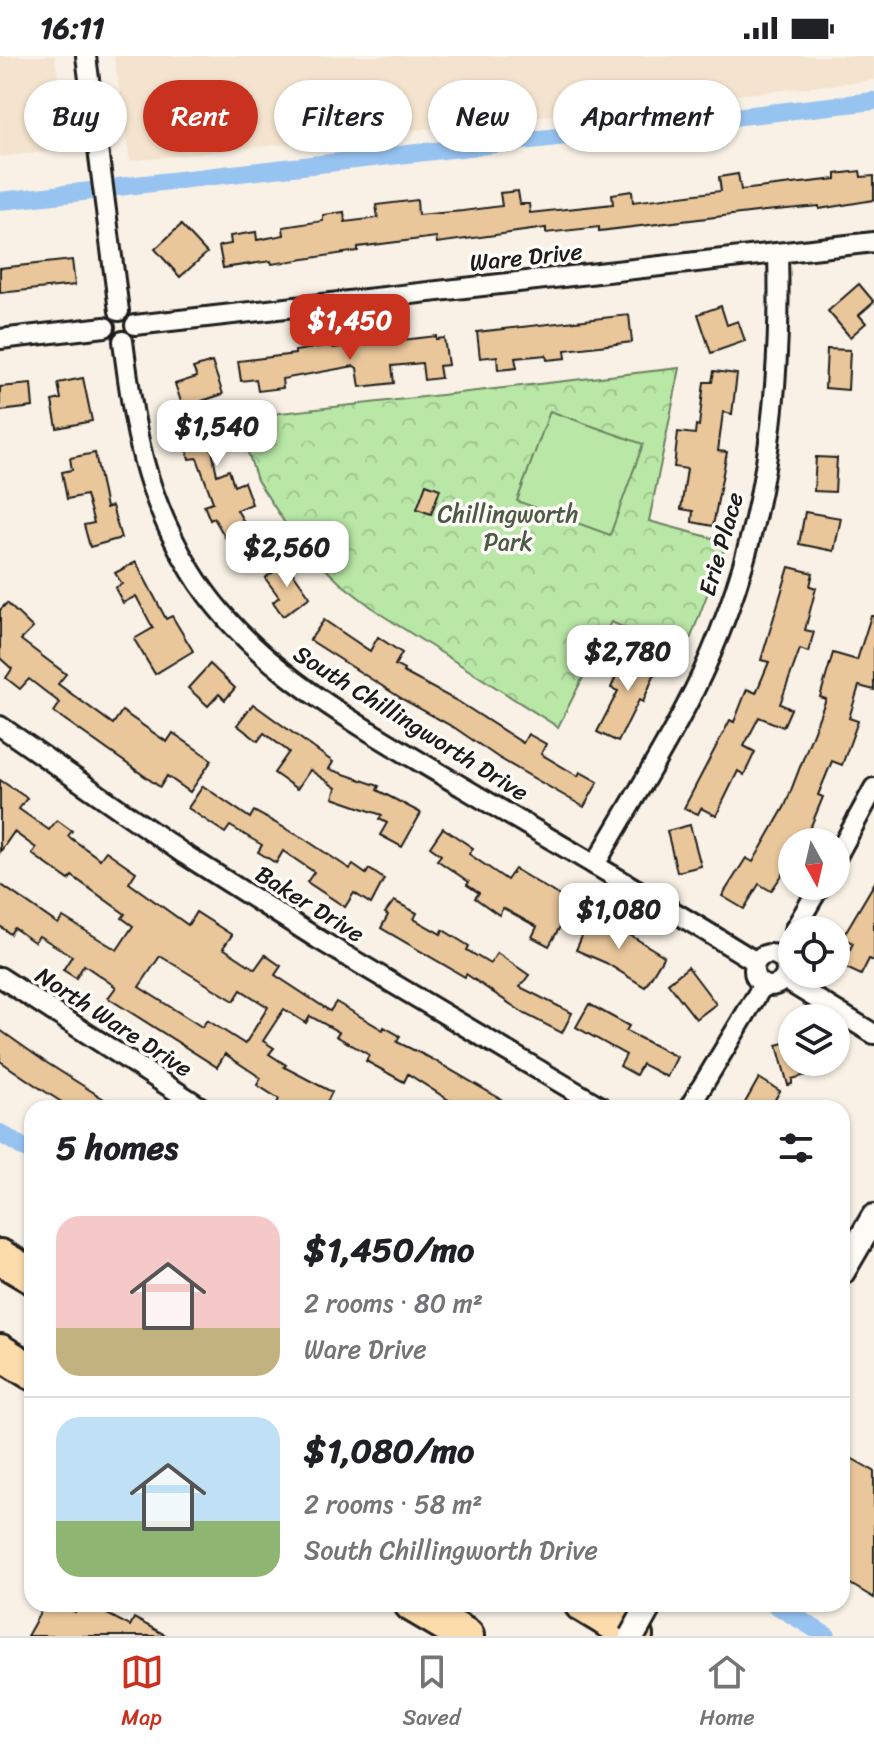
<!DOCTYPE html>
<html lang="en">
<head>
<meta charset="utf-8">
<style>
  :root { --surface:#fff; --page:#f6f6f6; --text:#202124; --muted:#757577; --line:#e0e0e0; --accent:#c8321e }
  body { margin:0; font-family:Sriracha,sans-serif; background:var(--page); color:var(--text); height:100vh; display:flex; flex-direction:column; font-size:30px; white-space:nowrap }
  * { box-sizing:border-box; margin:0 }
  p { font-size:26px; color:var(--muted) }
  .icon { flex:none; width:44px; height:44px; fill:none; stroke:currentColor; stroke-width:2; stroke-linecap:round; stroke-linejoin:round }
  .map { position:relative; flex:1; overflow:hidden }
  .details { position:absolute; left:24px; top:1044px; width:826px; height:512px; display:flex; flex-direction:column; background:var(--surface); border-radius:24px; box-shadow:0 2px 6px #0004 }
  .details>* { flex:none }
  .hud { position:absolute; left:24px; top:24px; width:826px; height:72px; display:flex; gap:16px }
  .needle { width:52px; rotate:172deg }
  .fabs { position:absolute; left:778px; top:772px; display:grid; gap:16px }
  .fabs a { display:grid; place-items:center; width:72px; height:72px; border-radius:50%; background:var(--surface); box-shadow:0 2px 6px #0004; font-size:40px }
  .price { position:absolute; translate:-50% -68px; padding:0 18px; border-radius:16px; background:#fff; color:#222; font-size:26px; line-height:52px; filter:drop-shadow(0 2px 4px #0008) }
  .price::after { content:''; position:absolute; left:50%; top:48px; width:24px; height:18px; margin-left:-12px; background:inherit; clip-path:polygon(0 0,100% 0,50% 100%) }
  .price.selected { background:var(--accent); color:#fff }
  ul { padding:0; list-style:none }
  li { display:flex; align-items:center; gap:24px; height:200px; padding:0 32px }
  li+li { border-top:2px solid var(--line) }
  li span { display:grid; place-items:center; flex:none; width:224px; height:160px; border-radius:24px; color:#555 }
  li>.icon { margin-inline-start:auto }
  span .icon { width:96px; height:96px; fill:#fffc; stroke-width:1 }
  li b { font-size:34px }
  h2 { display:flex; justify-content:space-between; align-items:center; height:96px; padding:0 32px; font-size:34px }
  .tag { padding:0 28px; border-radius:36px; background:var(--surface); box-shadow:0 2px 6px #0004; font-size:28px; line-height:72px }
  .tag.selected { background:var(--accent); color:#fff }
  .status { display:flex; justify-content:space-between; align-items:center; height:56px; padding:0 40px; background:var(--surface); direction:ltr }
  .status svg { height:22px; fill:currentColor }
  .menu { display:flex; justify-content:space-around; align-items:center; height:112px; border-top:2px solid var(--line); background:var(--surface); font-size:22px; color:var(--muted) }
  .menu a { display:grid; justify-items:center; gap:4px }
  .menu .selected { color:var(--accent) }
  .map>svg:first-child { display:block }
</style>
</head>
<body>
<div class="status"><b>16:11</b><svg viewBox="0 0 49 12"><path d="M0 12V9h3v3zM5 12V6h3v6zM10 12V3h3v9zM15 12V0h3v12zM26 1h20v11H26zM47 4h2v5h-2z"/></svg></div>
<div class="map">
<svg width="874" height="1580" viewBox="0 0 874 1580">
  <defs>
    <pattern id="forest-crowns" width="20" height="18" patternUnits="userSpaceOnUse" patternTransform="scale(2)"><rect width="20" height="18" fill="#b9e7a6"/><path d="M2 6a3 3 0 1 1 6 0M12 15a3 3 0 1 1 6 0" fill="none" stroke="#9ec68e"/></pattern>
  </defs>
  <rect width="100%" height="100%" fill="#f9f1e5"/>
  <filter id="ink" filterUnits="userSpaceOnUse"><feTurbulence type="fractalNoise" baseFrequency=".0125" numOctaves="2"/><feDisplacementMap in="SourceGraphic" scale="16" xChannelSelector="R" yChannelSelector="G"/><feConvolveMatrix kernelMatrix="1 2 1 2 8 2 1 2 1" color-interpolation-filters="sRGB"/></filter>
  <g filter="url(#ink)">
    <!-- built -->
    <g fill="#f4e4cf">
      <path d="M0 0H55L68 93 0 101Z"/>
      <path d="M114 0H874V24L130 105Z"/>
    </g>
    <!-- forest -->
    <path fill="url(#forest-crowns)" stroke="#6a8261" stroke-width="2" d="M680 312 649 465 727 486 685 597 611 566 558 671 382 559 340 527 296 484 257 424 237 362Z"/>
    <!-- pitch -->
    <path fill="#b9e7a6" stroke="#6a8261" stroke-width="2" d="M550 355 643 388 610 479 517 445Z"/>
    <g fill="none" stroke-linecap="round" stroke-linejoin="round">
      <!-- canal -->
      <g stroke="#97c3f1" stroke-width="18">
        <path d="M118 131 874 45"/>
        <path d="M0 145 91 135"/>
        <path d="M0 1077 32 1097"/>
        <path d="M774 1548 827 1580"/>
      </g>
    </g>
    <!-- building -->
    <g fill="#eac79b" stroke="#1c1c1c" stroke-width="2" fill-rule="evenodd">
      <path d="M860 115 861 121 874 120V144L819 153V150L765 155 599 175V171L546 177V172L437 187 436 181 358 191V195L272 208 271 205 223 212 219 190 231 188 230 180 256 176 257 184 284 179 283 171 323 165V159L344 156 345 166 378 162 376 149 417 144 418 159 463 155 502 150 500 137 518 135 520 148H529L530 157 613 148 612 138 632 135 633 146 721 135 719 121 738 118 741 134 836 123V118Z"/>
      <path d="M181 169 207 197 180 221 155 193Z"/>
      <path d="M72 204 75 229 0 237V212Z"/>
      <path d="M859 228 874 246 859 259 866 267 850 281 828 255Z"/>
      <path d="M721 250 727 269 738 265 745 285 711 297 698 258Z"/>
      <path d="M629 259 632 286 565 294 566 302 547 304 546 299 515 302 517 312 498 314 497 300 480 302 477 276Z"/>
      <path d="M436 280V283L444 282 448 309 439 310 441 322 424 324 422 307 392 310 394 327 360 331 357 312 354 310 282 323 283 332 258 335 256 323 241 325 238 305 295 298V295L332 289 333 292Z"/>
      <path d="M827 293 850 294 848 334 825 332Z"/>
      <path d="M212 306 223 338 202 345 217 419 229 414 234 430 244 426 252 448 237 454 266 504 245 516 214 462 210 464 204 449 213 446 197 402 189 403 183 370 189 369 175 328 197 321 193 312Z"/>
      <path d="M714 315 737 318 732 358 723 356 718 395 727 396 713 470 692 466 693 455 681 453 687 413 674 411 678 376 695 378 696 369 699 370 704 326H712Z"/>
      <path d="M83 322 92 365 57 372 52 345 61 343 58 327Z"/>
      <path d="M31 328 33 351 0 355V331Z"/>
      <path d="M95 397 106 452 112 450 121 482 90 491 84 469 94 467 86 439 67 443 62 416 72 414 70 402Z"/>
      <path d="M816 401 837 402 835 436 814 435Z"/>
      <path d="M426 428 440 433 431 458 417 453Z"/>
      <path d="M805 456 841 462 834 495 799 488Z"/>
      <path d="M136 506 166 563 172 560 193 595 155 618 134 583 153 572 136 540 123 547 115 532 122 528 115 517Z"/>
      <path d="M286 507 310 541 283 560 273 546 279 541 265 522Z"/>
      <path d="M789 511 813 517 810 530 816 532 805 574 814 576 808 596 800 593 780 648 791 653 783 671 759 661 744 690 755 696 744 719 738 715 716 760 701 752 698 758 684 752 730 664 734 666 747 633 756 637 769 606 761 604Z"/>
      <path d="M7 547 33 572 21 584 66 618 58 628 113 668 122 655 167 686 173 677 212 704 190 736 167 720 160 731 54 656 60 647 29 623 20 633 6 622 12 613 0 602V554Z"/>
      <path d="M871 560H874V634L859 630 849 662 858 665 842 709 832 705 818 739 823 741 811 770 802 786H792V804L787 812 771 835 759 828 744 853 722 840 746 802 753 806 785 750 826 643 820 641 833 597 857 604Z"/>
      <path d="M324 564 370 595 378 581 402 597 395 609 404 614 403 616 459 646 523 687 528 678 546 688 541 698 578 720 580 716 598 726 584 751 499 702 455 672 404 644 310 584Z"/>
      <path d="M627 594 659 607 643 646 639 644 618 686 597 676 618 635 611 632Z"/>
      <path d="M210 608 235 632 225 644 219 638 208 650 188 632Z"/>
      <path d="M253 648 333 706 329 713 379 730 377 734 421 757 402 791 380 779 387 767 379 763 382 759 333 742 336 732 310 714 297 733 274 717 289 696 264 677 258 685 237 669Z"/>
      <path d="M0 724 27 742 19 753 49 774 57 764 72 775 68 780 100 803 106 795 136 816 129 827 188 869 196 856 232 879 223 892 255 913 265 899 281 910 275 919 330 955 336 946 383 974 384 971 400 980 397 986 430 1002 516 1052H466L455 1048 408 1018 404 1026 366 1005 369 999 336 980 339 976 310 960 306 967 284 953 263 985 274 992 269 998 286 1009 284 1011 332 1036 324 1052H275L279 1043 257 1029 261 1022 225 998 217 1011 108 942 116 931 84 909 76 922 63 914 72 900 39 880 34 886 14 872 10 878 0 870V828L58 868 63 861 117 894 133 870 122 862 125 858 72 820 69 824 32 798 36 792 14 776 0 796ZM160 900 234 945 241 934 268 951 245 988 207 964 202 971 139 931Z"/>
      <path d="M203 730 250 762 254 755 303 782 350 813 353 809 366 818 369 813 384 823 371 848 354 837 345 851 307 826 314 816 283 795 276 807 258 796 262 789 230 770 225 777 188 752Z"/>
      <path d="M690 769 701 810 677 816 667 775Z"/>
      <path d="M443 772 473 792 469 798 507 824 515 813 573 848 549 890 532 881 537 871 503 852 499 859 475 842 479 837 467 829 469 826 437 804 441 799 430 791Z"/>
      <path d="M874 828V905L869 903 861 919 842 910 853 887 842 882Z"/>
      <path d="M394 845 417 857 414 863 441 878 443 874 469 890 467 894 490 908 497 897 529 919 520 931 572 957 562 977 525 958 466 918 465 921 381 872 388 859 385 857Z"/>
      <path d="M591 860 612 868 664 900 645 931 606 907 576 894Z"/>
      <path d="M688 911 716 948 696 963 668 927Z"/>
      <path d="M589 948 629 970 626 975 677 1001 667 1021 642 1008 636 1019 620 1010 626 999 576 971Z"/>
      <path d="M0 974 44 1005 118 1052H71L35 1029 0 1005Z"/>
      <path d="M792 985V1006H836L837 1010 792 1023V1028L788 1029 777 989Z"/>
      <path d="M759 1022 780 1035 770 1052H742Z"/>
      <path d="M842 1397 874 1415V1542L842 1523Z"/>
      <path d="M45 1548H60L75 1556 80 1548H88L130 1570 134 1562 167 1580H27Z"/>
    </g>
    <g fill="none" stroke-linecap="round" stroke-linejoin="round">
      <defs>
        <g id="minor">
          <path d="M86 0 119 255"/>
          <path d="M135 269 874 186"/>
          <path d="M0 283 105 271"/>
          <path d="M123 285C134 372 144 438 191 515 251 614 368 674 464 732 562 790 660 846 756 906"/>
          <path d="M0 670 184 798 318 883 603 1052"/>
          <path d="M836 802 874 732"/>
          <path d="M595 809C631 746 671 684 702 618 765 482 782 344 778 197"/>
          <path d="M794 874 820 830"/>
          <circle cx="770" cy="914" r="16"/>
          <path d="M0 921 202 1052"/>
          <path d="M784 923 874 978"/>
          <path d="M689 1052 763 929"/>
        </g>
        <path id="tertiary" d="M842 1216 874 1161"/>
        <g id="motorway">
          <path d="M0 1201 32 1220"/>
          <path d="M0 1296 32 1316"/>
          <path d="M412 1548 466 1580"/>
          <path d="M582 1548 635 1580"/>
        </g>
      </defs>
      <!-- minor casing -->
      <use href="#minor" stroke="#1c1c1c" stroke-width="24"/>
      <!-- tertiary casing -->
      <use href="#tertiary" stroke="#1c1c1c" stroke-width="30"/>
      <!-- motorway casing -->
      <use href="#motorway" stroke="#1c1c1c" stroke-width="40"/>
      <!-- minor -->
      <use href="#minor" stroke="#fdfcf7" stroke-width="18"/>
      <!-- tertiary -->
      <use href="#tertiary" stroke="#fdfcf7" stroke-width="24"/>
      <!-- motorway -->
      <use href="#motorway" stroke="#fddcac" stroke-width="34"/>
      <defs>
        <path id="tertiary-bridge" d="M632 1580 650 1548"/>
      </defs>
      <!-- tertiary-bridge casing -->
      <use href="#tertiary-bridge" stroke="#1c1c1c" stroke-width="30" stroke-linecap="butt"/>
      <!-- tertiary-bridge -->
      <use href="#tertiary-bridge" stroke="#fdfcf7" stroke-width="24"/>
    </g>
  </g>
  <g text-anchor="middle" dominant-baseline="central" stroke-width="7" stroke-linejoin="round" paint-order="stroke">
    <!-- street labels -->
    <g font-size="24" fill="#1c1c1c" stroke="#fdfcf7">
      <text transform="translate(526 201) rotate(-6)">Ware Drive</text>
      <text transform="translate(721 488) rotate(-74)">Erie Place</text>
      <text transform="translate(411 667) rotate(32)">South Chillingworth Drive</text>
      <text transform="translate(310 848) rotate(32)">Baker Drive</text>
      <text transform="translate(114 966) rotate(33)">North Ware Drive</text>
    </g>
    <!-- park labels -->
    <g font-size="24" fill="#4b5945" stroke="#fdfcf7">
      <text x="508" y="458">Chillingworth<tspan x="508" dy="28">Park</tspan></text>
    </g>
  </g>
</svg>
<div class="fabs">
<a><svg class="needle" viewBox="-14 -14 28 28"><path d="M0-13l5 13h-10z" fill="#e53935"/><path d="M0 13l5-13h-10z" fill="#757577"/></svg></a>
<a><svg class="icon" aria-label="locate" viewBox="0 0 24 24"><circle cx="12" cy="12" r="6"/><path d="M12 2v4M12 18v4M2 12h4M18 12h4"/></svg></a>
<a><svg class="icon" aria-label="layers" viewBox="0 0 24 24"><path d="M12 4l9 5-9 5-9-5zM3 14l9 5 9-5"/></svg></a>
</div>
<b class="price selected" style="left:350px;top:306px">$1,450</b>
<b class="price" style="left:217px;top:412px">$1,540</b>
<b class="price" style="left:287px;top:533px">$2,560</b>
<b class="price" style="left:628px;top:637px">$2,780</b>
<b class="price" style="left:619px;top:895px">$1,080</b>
<div class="hud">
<a class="tag">Buy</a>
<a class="tag selected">Rent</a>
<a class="tag">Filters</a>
<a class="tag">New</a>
<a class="tag">Apartment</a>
</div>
<section class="details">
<h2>5 homes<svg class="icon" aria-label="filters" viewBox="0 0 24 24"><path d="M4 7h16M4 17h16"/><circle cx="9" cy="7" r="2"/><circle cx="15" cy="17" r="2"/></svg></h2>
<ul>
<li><span style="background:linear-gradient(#f6c9c9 70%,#c2b280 0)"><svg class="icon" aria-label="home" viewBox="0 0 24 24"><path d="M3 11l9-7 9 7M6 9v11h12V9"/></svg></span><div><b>$1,450/mo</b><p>2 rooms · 80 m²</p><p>Ware Drive</p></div></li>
<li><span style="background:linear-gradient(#bfe0f5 65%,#8fb573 0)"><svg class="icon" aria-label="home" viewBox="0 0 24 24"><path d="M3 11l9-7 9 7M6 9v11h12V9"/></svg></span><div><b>$1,080/mo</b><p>2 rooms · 58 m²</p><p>South Chillingworth Drive</p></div></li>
</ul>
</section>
</div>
<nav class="menu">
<a class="selected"><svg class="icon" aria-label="map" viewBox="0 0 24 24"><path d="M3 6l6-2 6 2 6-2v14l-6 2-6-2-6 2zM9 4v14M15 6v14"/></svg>Map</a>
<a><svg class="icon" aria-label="saved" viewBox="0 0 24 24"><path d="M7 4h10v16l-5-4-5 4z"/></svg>Saved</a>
<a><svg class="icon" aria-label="home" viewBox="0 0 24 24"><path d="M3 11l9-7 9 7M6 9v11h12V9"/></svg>Home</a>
</nav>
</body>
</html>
